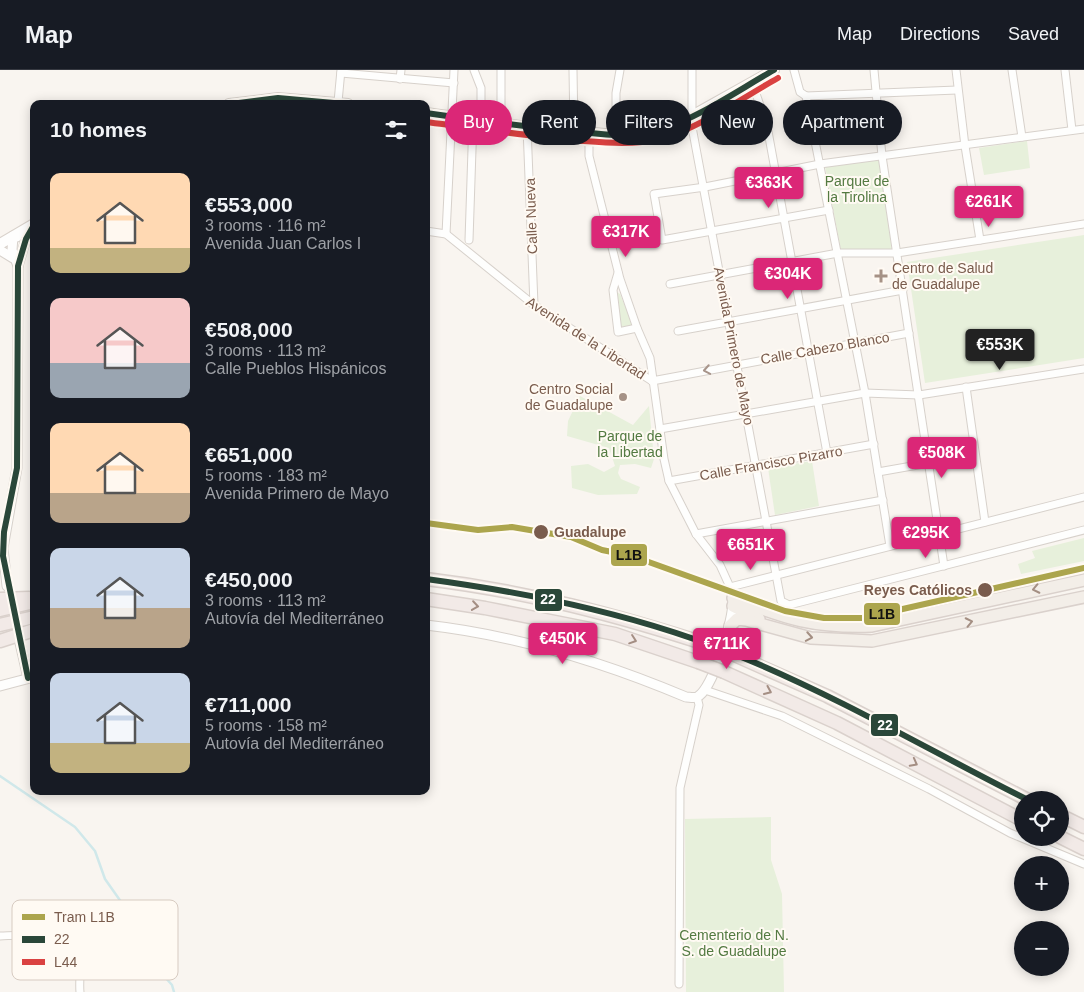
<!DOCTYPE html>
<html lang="en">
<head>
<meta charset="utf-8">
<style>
  :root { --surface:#171b24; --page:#20242c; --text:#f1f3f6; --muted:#9ea1a6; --line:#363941; --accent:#db2777 }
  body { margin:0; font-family:Arial,sans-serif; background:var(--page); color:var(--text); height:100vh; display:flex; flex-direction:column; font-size:19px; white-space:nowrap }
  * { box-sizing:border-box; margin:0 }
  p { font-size:16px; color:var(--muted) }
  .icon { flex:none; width:28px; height:28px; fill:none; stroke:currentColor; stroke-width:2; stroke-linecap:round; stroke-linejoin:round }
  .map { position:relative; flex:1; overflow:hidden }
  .panel { position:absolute; left:30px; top:30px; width:400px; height:695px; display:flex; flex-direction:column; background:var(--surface); border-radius:10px; box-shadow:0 2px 12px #0003 }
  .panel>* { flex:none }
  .banner { position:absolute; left:445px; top:30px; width:475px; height:45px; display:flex; gap:10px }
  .buttons { position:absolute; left:1014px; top:721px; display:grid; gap:10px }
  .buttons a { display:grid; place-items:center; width:55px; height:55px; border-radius:50%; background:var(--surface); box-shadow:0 2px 12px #0003; font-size:25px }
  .price { position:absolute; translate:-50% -42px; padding:0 11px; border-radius:5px; background:var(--accent); color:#fff; font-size:16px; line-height:32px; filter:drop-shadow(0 1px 2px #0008) }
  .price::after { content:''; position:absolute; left:50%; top:30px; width:15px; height:11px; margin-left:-8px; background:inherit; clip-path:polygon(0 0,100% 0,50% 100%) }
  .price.selected { background:#222; color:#fff }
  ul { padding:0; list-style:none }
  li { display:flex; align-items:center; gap:15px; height:125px; padding:0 20px }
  li span { display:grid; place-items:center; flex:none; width:140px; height:100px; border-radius:10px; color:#555 }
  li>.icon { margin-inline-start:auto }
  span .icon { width:60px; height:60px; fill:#fffc; stroke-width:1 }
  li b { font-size:21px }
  h2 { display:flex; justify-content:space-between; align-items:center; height:60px; padding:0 20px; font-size:21px }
  .pill { padding:0 18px; border-radius:22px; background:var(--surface); box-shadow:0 2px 12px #0003; font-size:18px; line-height:45px }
  .pill.selected { background:var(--accent); color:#fff }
  header { display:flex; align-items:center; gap:30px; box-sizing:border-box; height:70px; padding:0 25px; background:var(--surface); border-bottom:1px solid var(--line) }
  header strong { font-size:24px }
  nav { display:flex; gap:28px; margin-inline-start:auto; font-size:18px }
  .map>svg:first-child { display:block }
</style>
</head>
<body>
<header>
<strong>Map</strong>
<nav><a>Map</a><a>Directions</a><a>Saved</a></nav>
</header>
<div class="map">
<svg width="1084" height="922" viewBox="0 0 1084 922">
  <rect width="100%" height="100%" fill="#f9f5f0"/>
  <!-- green -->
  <g fill="#e7f0db">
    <path d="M1027 71 1030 98 984 105 979 78Z"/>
    <path d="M881 89 892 181H841L825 96Z"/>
    <path d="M1084 165V288L925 313 907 192Z"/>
    <path d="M617 222 620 224 633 255 621 257Z"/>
    <path d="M580 326 633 355 649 336 654 389 651 398 635 394 620 395 618 403 621 409 640 417 637 424 598 425 572 418 571 396 588 394 604 402 615 396 609 378 567 366 568 351Z"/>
    <path d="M812 391 819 436 775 445 768 398Z"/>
    <path d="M1084 468V491L1021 504 1018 494 1035 488 1032 481Z"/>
    <path d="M771 747V790L782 824 784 922H686L685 749Z"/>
  </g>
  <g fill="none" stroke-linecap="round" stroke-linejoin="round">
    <!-- stream -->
    <path stroke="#d0e8ea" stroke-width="2.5" d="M0 706 75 757 95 781 105 809 124 836 155 896 172 915 174 922"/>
    <defs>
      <g id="minor">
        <path d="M474 0 481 18V51"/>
        <path d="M573 0 574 60"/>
        <path d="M692 0V57L781 531 789 535 1084 460"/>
        <path d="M794 0 800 22 806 26"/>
        <path d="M874 0 882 86 944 496"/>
        <path d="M956 0 965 76 980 170"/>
        <path d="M1012 0 1022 67"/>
        <path d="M1065 0 1072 60"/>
        <path d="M341 3 454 13"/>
        <path d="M400 9 401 0"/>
        <path d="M752 12 767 56 827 383"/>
        <path d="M806 26 865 323 890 476"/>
        <path d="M806 26 957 20"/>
        <path d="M338 32 341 0"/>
        <path d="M501 54V0"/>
        <path d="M527 57 534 235"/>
        <path d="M589 63V86L620 209 637 258 650 288 664 389 669 411 696 464 720 495 730 517 733 528"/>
        <path d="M616 65V23L620 0"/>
        <path d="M829 140 662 170 654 124 705 117 820 94 1084 59"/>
        <path d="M426 161 446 164 534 235 652 311"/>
        <path d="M446 164 454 0"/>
        <path d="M469 170 473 49"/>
        <path d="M618 203 613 220 618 262 637 258"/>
        <path d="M670 214 838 183H897L1084 154"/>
        <path d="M678 261 903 220"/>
        <path d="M652 311 909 263"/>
        <path d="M966 317 985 452"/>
        <path d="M660 359 865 323 919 325 1084 299"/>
        <path d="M878 402 929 393"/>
        <path d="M669 411 874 374"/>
        <path d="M696 464 883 430"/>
        <path d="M730 517 1084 427"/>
        <path d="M705 620 782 646 929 719 1010 763 1084 794"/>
        <path d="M0 866C27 865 71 859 79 895 81 903 79 914 80 922"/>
        <path d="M679 914 680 718 699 635 697 627"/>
      </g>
      <g id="tertiary">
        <path d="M17 167 13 166 12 180 18 196"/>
        <path d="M0 180 13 188"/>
        <path d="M7 516 3 478 17 398 18 196 26 169 34 155"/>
        <path d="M426 555C515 565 603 592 686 627 689 627 694 628 697 627 713 620 734 548 733 530"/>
        <path d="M20 573 28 608"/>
        <path d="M0 616 34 607"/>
      </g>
      <g id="secondary">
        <path d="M229 34 278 28 348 34"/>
        <path d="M426 43 527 57 616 65 637 64 659 60 690 47 774 0"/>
        <path d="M0 174 34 154"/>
      </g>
      <g id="primary">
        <path d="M733 528C786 549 814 558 872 556L1084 510"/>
        <path d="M733 536 759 549"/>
        <path d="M730 556 737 549 746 550 811 568 872 571 1084 527"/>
      </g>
      <g id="motorway">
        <path d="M426 509C526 521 617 545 712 576"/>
        <path d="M0 529 29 528"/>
        <path d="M426 529 485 538 615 564 698 592"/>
        <path d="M0 540 34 532"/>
        <path d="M0 555 34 547"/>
        <path d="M0 571 34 560"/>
        <path d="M730 583 827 626 1028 730"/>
        <path d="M724 602 837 653 1022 750"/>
        <path d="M1060 745 1084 757"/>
        <path d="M1060 767 1084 779"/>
      </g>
    </defs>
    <!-- minor casing -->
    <use href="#minor" stroke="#d7d1cb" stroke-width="9"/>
    <!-- tertiary casing -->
    <use href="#tertiary" stroke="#d7d1cb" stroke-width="11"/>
    <!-- secondary casing -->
    <use href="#secondary" stroke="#d9d2cb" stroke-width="12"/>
    <!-- primary casing -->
    <use href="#primary" stroke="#dad1cc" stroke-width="14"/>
    <!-- motorway casing -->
    <use href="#motorway" stroke="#dad1cc" stroke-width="15"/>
    <!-- minor -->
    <use href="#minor" stroke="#fefefd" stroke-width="7"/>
    <!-- tertiary -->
    <use href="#tertiary" stroke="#fefefd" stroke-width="9"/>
    <!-- secondary -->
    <use href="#secondary" stroke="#fefefd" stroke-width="10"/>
    <!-- primary -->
    <use href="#primary" stroke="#f3eee8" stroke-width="11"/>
    <!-- motorway -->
    <use href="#motorway" stroke="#f2eae7" stroke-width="12"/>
    <defs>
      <g id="motorway-bridge">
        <path d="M712 576 730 583"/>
        <path d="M698 592 724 602"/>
      </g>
    </defs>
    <!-- motorway-bridge casing -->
    <use href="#motorway-bridge" stroke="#dad1cc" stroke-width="15" stroke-linecap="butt"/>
    <!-- motorway-bridge -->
    <use href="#motorway-bridge" stroke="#f2eae7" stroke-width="12"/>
    <defs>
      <g id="bus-1">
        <path d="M231 34 278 28 345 34"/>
        <path d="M426 43C475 50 524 57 573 61 602 64 632 69 660 60 700 47 737 21 774 0"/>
        <path d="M426 509C537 524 648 547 751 591 846 631 936 684 1028 730"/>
        <path d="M28 608 3 486 4 462 17 398 18 196 26 169 34 155"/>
      </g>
      <path id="bus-2" d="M426 52C474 58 522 65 570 70 600 72 630 76 660 69 698 59 744 27 778 8"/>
    </defs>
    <!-- bus-1 casing -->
    <use href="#bus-1" stroke="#fffaf3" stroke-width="10"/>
    <!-- bus-2 casing -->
    <use href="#bus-2" stroke="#fffaf3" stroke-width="10"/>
    <!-- bus-1 -->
    <use href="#bus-1" stroke="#2a4739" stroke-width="6"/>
    <!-- bus-2 -->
    <use href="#bus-2" stroke="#da4241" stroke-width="6"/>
    <defs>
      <path id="tram-1" d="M426 453 478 460 512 457 571 467 602 480 632 486 785 541 824 548H863L1084 498"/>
    </defs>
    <!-- tram-1 casing -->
    <use href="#tram-1" stroke="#fffaf3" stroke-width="10"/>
    <!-- tram-1 -->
    <use href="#tram-1" stroke="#aca54d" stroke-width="6"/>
  </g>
  <!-- one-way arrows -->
  <defs><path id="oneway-chevron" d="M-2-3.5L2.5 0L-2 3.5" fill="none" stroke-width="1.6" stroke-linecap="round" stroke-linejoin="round" transform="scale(1.25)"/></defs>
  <use stroke="#a8958b" href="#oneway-chevron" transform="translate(707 300) rotate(170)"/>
  <g stroke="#a48f83">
    <use href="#oneway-chevron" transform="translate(1036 519) rotate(168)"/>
    <use href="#oneway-chevron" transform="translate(969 552) rotate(-12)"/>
    <use href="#oneway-chevron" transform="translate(809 567) rotate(10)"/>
  </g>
  <g stroke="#a48e83">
    <use href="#oneway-chevron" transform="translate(475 536) rotate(8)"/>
    <use href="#oneway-chevron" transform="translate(633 570) rotate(19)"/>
    <use href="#oneway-chevron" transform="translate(768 621) rotate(24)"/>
    <use href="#oneway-chevron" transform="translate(914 693) rotate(28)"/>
  </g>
  <!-- markers -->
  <g fill="#a69286" stroke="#fffaf3" stroke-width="2">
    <path d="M878.5 198.5h5v5h5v5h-5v5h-5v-5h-5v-5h5z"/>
    <circle cx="623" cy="327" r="5"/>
  </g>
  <g fill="#7a5c4d" stroke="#fffaf3" stroke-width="2">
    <circle cx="541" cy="462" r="8"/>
    <circle cx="985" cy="520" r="8"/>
  </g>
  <g text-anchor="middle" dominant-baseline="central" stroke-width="4" stroke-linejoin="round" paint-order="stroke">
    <!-- park labels -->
    <g font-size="14" fill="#537a41" stroke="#fffaf3">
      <text x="857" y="111">Parque de<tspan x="857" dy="16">la Tirolina</tspan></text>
      <text x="630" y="366">Parque de<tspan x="630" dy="16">la Libertad</tspan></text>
      <text x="734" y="865">Cementerio de N.<tspan x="734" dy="16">S. de Guadalupe</tspan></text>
    </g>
    <!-- street labels -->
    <g font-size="14" fill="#7a5c4d" stroke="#fffaf3">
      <text transform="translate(531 146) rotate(-92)">Calle Nueva</text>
      <text transform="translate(586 268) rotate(33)">Avenida de la Libertad</text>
      <text transform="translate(734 276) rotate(79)">Avenida Primero de Mayo</text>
      <text transform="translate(825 278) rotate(-10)">Calle Cabezo Blanco</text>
      <text transform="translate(771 393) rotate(-10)">Calle Francisco Pizarro</text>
    </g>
    <!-- poi labels -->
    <g font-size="14" fill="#7a5c4d" stroke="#fffaf3" text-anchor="start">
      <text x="892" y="198">Centro de Salud<tspan x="892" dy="16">de Guadalupe</tspan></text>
      <text x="613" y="319" text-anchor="end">Centro Social<tspan x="613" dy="16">de Guadalupe</tspan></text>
    </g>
    <!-- stop labels -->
    <g font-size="14" font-weight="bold" fill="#7a5c4d" stroke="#fffaf3" text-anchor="start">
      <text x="554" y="462">Guadalupe</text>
      <text x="972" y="520" text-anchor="end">Reyes Católicos</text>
    </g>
  </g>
  <!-- legend -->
  <rect x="12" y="830" width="166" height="80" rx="8" fill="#fffaf3" stroke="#d7cbc1" stroke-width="1"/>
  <rect x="22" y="844" width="23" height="6" fill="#aca54d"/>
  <rect x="22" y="866" width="23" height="7" fill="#2a4739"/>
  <rect x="22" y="889" width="23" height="6" fill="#da4241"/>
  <g font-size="14" fill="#7a5c4d">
    <text x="54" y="852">Tram L1B</text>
    <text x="54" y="874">22</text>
    <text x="54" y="897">L44</text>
  </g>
  <g stroke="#fffaf3" stroke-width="2">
    <rect x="610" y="473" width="38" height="24" rx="5" fill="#aca54d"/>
    <rect x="534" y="518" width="29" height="24" rx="5" fill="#2a4739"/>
    <rect x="863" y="532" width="38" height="24" rx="5" fill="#aca54d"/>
    <rect x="870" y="643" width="29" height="24" rx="5" fill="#2a4739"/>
  </g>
  <g font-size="14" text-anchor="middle" font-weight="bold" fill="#fff">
    <text x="548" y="534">22</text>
    <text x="885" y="660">22</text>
  </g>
  <g font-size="14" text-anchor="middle" font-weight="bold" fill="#111">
    <text x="629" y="490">L1B</text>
    <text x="882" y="549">L1B</text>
  </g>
</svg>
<div class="buttons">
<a><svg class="icon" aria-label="locate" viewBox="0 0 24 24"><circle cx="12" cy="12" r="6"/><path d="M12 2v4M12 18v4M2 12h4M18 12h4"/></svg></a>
<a>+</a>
<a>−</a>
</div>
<b class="price" style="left:769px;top:139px">€363K</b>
<b class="price" style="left:989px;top:158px">€261K</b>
<b class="price" style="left:626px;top:188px">€317K</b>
<b class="price" style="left:788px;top:230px">€304K</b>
<b class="price selected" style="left:1000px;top:301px">€553K</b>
<b class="price" style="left:942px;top:409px">€508K</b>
<b class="price" style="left:926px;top:489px">€295K</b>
<b class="price" style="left:751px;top:501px">€651K</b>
<b class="price" style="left:563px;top:595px">€450K</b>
<b class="price" style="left:727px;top:600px">€711K</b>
<div class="banner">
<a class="pill selected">Buy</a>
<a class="pill">Rent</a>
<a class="pill">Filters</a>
<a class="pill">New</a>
<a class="pill">Apartment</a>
</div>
<section class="panel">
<h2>10 homes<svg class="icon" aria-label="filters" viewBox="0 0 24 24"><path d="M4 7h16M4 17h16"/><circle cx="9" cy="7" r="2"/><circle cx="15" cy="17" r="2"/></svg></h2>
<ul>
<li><span style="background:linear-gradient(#ffd9b3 75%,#c2b280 0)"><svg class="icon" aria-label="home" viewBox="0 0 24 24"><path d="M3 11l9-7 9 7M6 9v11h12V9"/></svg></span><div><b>€553,000</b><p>3 rooms · 116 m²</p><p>Avenida Juan Carlos I</p></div></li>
<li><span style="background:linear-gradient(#f6c9c9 65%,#9aa5b1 0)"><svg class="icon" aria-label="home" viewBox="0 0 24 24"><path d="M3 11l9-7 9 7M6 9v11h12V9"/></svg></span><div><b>€508,000</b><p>3 rooms · 113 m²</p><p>Calle Pueblos Hispánicos</p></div></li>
<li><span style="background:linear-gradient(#ffd9b3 70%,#b9a48a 0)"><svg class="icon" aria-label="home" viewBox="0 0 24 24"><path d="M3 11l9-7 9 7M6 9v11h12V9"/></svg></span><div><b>€651,000</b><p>5 rooms · 183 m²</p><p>Avenida Primero de Mayo</p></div></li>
<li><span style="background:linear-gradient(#c9d6e8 60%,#b9a48a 0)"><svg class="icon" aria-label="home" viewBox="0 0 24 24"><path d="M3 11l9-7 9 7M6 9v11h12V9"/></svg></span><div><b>€450,000</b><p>3 rooms · 113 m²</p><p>Autovía del Mediterráneo</p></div></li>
<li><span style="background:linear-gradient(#c9d6e8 70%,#c2b280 0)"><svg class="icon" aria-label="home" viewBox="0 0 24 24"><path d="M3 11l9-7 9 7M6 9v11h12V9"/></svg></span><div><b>€711,000</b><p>5 rooms · 158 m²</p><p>Autovía del Mediterráneo</p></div></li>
</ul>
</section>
</div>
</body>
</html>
